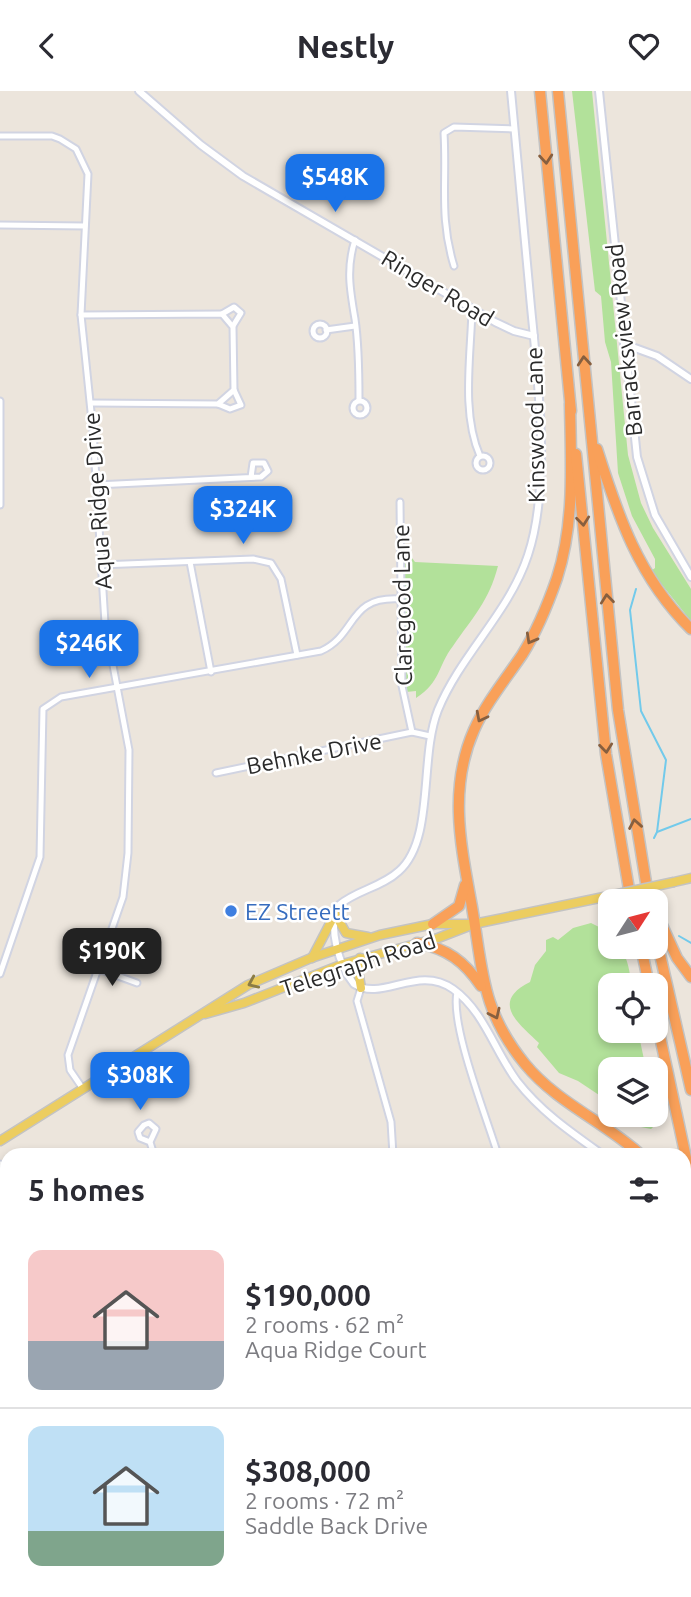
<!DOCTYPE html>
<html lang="en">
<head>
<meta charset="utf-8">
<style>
  :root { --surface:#fff; --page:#f7f7f7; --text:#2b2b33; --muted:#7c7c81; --line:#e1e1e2; --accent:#1a73e8 }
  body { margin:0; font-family:Ubuntu,sans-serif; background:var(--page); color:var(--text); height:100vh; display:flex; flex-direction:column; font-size:26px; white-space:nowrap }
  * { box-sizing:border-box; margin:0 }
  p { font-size:23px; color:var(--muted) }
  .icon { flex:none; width:38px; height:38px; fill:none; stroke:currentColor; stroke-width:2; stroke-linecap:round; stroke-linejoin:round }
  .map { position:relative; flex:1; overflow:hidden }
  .drawer { position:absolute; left:0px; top:1057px; width:691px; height:450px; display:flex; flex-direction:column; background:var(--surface); border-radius:21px 21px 0 0; box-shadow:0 4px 10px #0003 }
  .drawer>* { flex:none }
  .needle { width:46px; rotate:54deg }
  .buttons { position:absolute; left:598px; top:798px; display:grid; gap:14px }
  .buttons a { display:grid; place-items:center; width:70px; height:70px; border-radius:14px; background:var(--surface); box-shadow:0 4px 10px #0003; font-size:35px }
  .price { position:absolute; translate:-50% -60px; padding:0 16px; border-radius:14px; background:var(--accent); color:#fff; font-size:23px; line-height:46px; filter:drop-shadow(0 2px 4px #0008) }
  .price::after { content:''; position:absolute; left:50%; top:42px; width:21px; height:16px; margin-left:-10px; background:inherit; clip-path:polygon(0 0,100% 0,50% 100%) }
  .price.selected { background:#222; color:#fff }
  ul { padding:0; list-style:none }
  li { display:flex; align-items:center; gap:21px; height:175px; padding:0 28px }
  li+li { border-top:2px solid var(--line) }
  li span { display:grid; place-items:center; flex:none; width:196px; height:140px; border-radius:14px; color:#555 }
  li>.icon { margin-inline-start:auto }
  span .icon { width:84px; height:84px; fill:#fffc; stroke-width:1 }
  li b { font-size:30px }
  h2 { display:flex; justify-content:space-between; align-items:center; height:84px; padding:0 28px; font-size:30px }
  header { display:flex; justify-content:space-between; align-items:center; height:91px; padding:0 28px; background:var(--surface); font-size:32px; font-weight:700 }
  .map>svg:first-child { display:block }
</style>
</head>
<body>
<header><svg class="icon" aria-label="back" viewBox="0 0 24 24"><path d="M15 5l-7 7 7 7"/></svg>Nestly<svg class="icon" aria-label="heart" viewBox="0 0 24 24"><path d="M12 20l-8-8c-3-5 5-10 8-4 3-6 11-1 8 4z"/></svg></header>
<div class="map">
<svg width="691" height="1506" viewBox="0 0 691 1506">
  <rect width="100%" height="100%" fill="#ece5dc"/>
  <!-- green -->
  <g fill="#b2e19a">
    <path d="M572 0H592L628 364 641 412 653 437 691 498V530L651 480 655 477V468L632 425 618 382 611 271 605 251 601 205 595 200Z"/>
    <path d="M412 467 415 471 498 475C489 510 473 526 453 555 437 576 441 591 416 607V600L406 601 405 473Z"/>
    <path d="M591 832 611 842V856H621C628 870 630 880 631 894H611V940H638L646 978H611V1012L578 990 559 982 537 956 539 952C518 932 490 911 530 891L535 874 546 860V849L553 846 558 849 573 837Z"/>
    <path d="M656 1019 658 1031 651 1038 626 1033 625 1024H656Z"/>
    <path d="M7 1308V1357L0 1359V1309Z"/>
  </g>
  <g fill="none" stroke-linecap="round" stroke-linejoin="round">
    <!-- stream -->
    <g stroke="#72caeb" stroke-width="2">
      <path d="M636 498 630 519 641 620 666 669 657 741"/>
      <path d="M654 747 657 741 691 728"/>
      <path d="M679 845 691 852"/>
      <path d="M0 1323 7 1324"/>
      <path d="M546 1500 553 1506"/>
    </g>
    <defs>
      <g id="minor">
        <path d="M0 45H52L60 48 76 58 88 83 81 224 93 340 105 532 129 659 128 762 123 806 68 964 70 979 83 998"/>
        <path d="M0 134 85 135"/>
        <path d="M355 149C346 177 350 199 355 228 359 255 359 283 359 309"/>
        <path d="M454 175C439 126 447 91 444 42L454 36 514 38"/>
        <path d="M472 218C471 264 461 322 480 365"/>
        <path d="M222 223 234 216 241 222 233 235"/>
        <path d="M81 224 222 223 233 236 234 299 218 313 91 312"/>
        <circle cx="320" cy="240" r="7"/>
        <path d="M326 239 355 235"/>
        <circle cx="360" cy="317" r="7"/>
        <path d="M0 310V414"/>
        <path d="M218 313 230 318 241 314 234 299"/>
        <circle cx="483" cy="372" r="7"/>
        <path d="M96 394 261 386 268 380 264 372H253L251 386"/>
        <path d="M400 411 402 595 412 641"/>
        <path d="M190 471 211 581"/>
        <path d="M100 474 253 468 271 472 281 488 297 564"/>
        <path d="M216 682 412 641 430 645"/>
        <path d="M96 877 137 892"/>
        <path d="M0 883 40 766 43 618 61 606 321 560C358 543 347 505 400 508"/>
        <path d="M361 897 357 910 391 1031 393 1064"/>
        <path d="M457 901C450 935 487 1027 498 1064"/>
        <path d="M150 1051 156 1038 149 1032 144 1034 138 1041 140 1047 150 1051 154 1064"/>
        <path d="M0 1073 7 1085"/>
        <path d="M7 1134 3 1160 7 1174"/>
        <path d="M0 1395 7 1394"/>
        <path d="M0 1475H7"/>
        <path d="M68 1500 79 1506"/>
        <path d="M182 1500 185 1506"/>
        <path d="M423 1500 425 1506"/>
        <path d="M637 1500 644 1506"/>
        <path d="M291 1506 293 1500"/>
      </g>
      <g id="tertiary">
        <path d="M139 0 201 54 243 85 495 231 514 240 534 245"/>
        <path d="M511 0C517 72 524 144 531 216 538 289 551 395 528 464 509 522 461 563 438 619 419 667 435 748 399 780 382 796 357 799 339 814 327 835 339 875 354 893 382 911 418 873 453 898 484 920 495 961 517 990 541 1021 572 1042 603 1064"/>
        <path d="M599 0 637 366 655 424 691 486"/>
        <path d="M624 253 657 265 691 288"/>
        <path d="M684 1182 691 1213"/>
      </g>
      <g id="primary">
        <path d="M674 791 691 787"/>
        <path d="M335 823 346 842 368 846"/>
        <path d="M312 867 335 823"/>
        <path d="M360 867 358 880 361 897"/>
        <path d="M205 923 244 912 343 873 438 847 474 833 604 806"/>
        <path d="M0 1050 248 894 311 867 380 844 433 833H474"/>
      </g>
      <g id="motorway">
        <path d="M540 0 571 320"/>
        <path d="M558 0 618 619 649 810"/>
        <path d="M570 314C571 372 575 431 557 487 548 513 537 540 522 564 505 589 486 612 474 639 448 698 461 755 472 816 483 880 481 919 525 973 557 1012 605 1031 641 1064"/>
        <path d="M597 358C618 425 639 487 691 538"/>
        <path d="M576 363 606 663 631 810"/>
        <path d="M656 821 677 867 691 886"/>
        <path d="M433 833 459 815 465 794"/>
        <path d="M656 846 691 999"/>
        <path d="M417 852C447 857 465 871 481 895"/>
        <path d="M641 856 649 894"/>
        <path d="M656 927 691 1090"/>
        <path d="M684 1122 691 1137"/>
      </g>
    </defs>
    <!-- minor casing -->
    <use href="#minor" stroke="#d1d4e2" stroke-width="9"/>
    <!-- tertiary casing -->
    <use href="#tertiary" stroke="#d1d4e2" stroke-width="10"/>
    <!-- primary casing -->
    <use href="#primary" stroke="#c3c3c3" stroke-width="11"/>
    <!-- motorway casing -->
    <use href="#motorway" stroke="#c3c3c3" stroke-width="13"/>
    <!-- minor -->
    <use href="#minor" stroke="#fff" stroke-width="5"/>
    <!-- tertiary -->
    <use href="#tertiary" stroke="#fff" stroke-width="6"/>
    <!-- primary -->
    <use href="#primary" stroke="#eccd60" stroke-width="8"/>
    <!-- motorway -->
    <use href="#motorway" stroke="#f9a059" stroke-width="10"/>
    <defs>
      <path id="primary-bridge" d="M604 806 674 791"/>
    </defs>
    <!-- primary-bridge casing -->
    <use href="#primary-bridge" stroke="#c3c3c3" stroke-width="11" stroke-linecap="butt"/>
    <!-- primary-bridge -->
    <use href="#primary-bridge" stroke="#eccd60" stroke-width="8"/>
  </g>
  <!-- one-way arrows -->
  <defs><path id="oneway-chevron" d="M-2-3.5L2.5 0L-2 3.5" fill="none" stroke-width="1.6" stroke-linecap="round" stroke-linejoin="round" transform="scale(1.75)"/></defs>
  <g stroke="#875f3f">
    <use href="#oneway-chevron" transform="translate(546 68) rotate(85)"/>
    <use href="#oneway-chevron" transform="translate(584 270) rotate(-95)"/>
    <use href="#oneway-chevron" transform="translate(583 430) rotate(84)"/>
    <use href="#oneway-chevron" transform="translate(607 508) rotate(-96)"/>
    <use href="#oneway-chevron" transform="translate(531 548) rotate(119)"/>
    <use href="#oneway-chevron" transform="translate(481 626) rotate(117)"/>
    <use href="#oneway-chevron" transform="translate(606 657) rotate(84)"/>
    <use href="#oneway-chevron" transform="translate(635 733) rotate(-100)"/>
    <use href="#oneway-chevron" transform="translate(495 923) rotate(65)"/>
  </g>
  <use stroke="#8b7c45" href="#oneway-chevron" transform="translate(253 892) rotate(156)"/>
  <!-- markers -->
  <circle fill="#3f7fe0" stroke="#fff" stroke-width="2.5" cx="231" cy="820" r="7"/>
  <g text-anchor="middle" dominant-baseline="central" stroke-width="5" stroke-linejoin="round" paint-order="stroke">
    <!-- street labels -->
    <g font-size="23" fill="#2a2a2a" stroke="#fff">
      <text transform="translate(438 197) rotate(31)">Ringer Road</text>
      <text transform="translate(624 249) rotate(-96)">Barracksview Road</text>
      <text transform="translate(535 334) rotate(-91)">Kinswood Lane</text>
      <text transform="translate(97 410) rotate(-94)">Aqua Ridge Drive</text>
      <text transform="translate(402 514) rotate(-91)">Claregood Lane</text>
      <text transform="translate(314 662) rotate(-11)">Behnke Drive</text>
      <text transform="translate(358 873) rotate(-18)">Telegraph Road</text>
    </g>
    <!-- shop labels -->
    <g font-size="23" fill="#366cbe" stroke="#fff" text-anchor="start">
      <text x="245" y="820">EZ Streett</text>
    </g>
  </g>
</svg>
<div class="buttons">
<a><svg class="needle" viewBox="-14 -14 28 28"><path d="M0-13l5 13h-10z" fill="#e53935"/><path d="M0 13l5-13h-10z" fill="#7c7c81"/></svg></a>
<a><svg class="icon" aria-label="locate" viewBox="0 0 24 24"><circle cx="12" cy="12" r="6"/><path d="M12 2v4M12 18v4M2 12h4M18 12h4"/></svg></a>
<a><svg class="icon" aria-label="layers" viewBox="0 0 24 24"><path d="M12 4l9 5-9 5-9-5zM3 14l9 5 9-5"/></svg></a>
</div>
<b class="price" style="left:335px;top:123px">$548K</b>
<b class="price" style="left:243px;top:455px">$324K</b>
<b class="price" style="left:89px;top:589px">$246K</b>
<b class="price selected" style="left:112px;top:897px">$190K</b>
<b class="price" style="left:140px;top:1021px">$308K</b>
<section class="drawer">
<h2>5 homes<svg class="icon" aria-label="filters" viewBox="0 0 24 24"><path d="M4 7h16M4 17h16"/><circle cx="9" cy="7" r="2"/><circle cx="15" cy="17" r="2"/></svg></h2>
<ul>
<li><span style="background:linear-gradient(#f6c9c9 65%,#9aa5b1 0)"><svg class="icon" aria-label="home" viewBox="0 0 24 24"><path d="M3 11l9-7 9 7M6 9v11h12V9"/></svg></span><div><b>$190,000</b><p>2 rooms · 62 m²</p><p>Aqua Ridge Court</p></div></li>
<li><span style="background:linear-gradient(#bfe0f5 75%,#7fa58c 0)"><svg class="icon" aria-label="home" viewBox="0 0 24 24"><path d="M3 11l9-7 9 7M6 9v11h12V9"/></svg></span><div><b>$308,000</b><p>2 rooms · 72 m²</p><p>Saddle Back Drive</p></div></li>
</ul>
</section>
</div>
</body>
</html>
